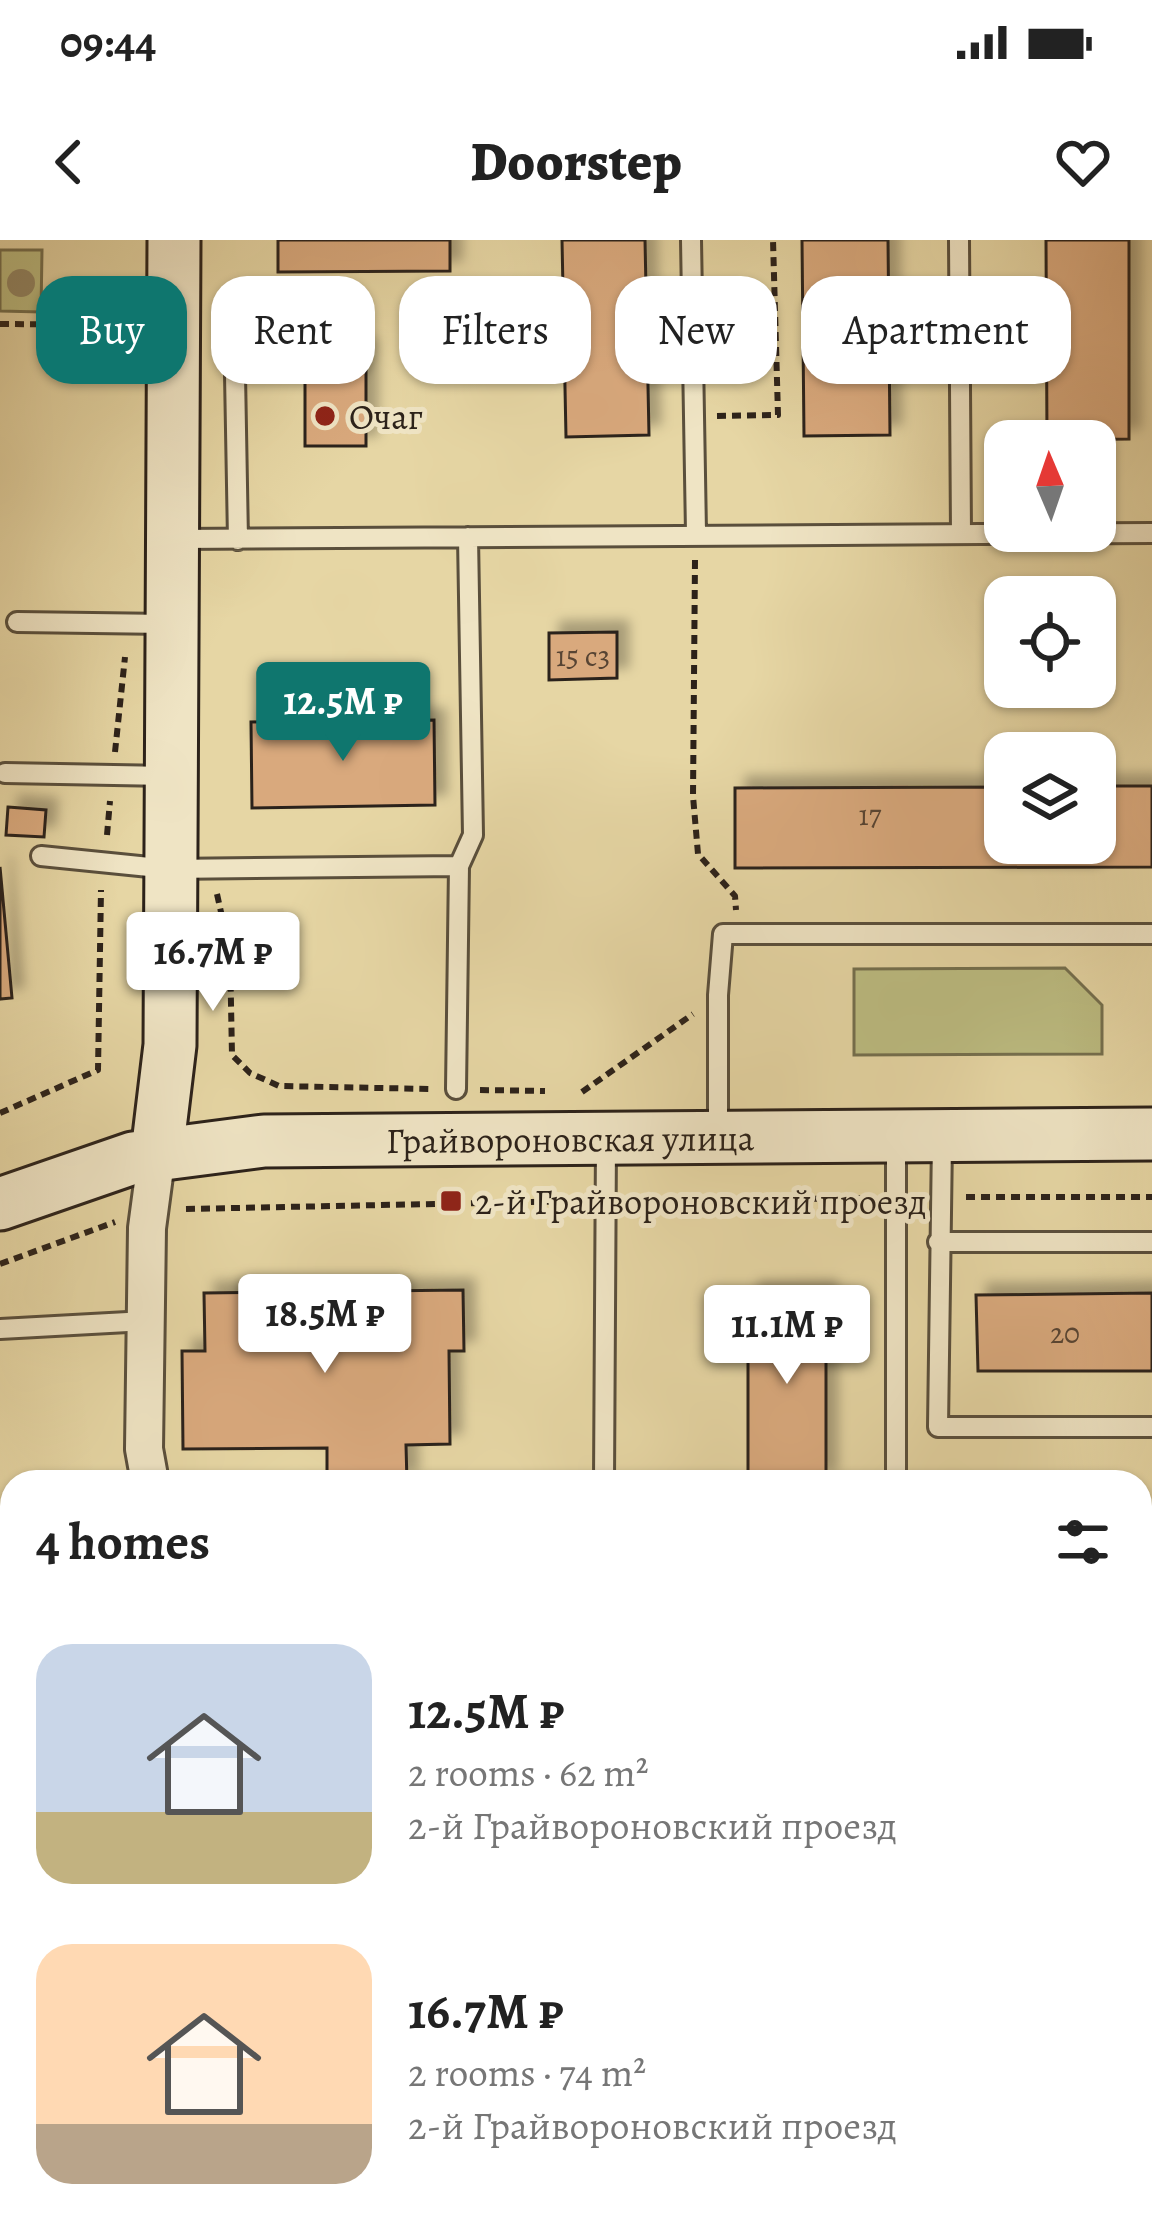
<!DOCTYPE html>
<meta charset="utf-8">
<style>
:root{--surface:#fff;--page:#f6f6f6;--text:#222;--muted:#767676;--accent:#0f766e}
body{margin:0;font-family:Alegreya,serif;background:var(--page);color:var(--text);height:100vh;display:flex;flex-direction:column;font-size:45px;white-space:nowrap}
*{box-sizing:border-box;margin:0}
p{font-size:39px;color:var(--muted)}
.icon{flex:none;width:66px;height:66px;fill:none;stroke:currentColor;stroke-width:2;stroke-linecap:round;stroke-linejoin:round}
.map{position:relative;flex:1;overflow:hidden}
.sheet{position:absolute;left:0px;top:1230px;width:1152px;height:768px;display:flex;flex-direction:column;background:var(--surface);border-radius:36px 36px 0 0;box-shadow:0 3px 9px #0004}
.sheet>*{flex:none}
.guide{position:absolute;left:36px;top:36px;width:1080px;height:108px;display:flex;gap:24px}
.needle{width:78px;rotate:358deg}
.controls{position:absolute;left:984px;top:180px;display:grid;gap:24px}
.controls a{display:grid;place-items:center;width:132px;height:132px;border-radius:24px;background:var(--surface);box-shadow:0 3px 9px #0004;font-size:60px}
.price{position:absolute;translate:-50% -102px;padding:0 27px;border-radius:12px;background:#fff;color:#222;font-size:39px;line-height:78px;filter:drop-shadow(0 3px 6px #0008)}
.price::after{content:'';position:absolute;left:50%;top:72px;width:36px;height:27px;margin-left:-18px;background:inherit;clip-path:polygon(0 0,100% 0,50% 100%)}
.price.active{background:var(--accent);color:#fff}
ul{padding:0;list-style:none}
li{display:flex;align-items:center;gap:36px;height:300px;padding:0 36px}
li span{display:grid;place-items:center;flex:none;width:336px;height:240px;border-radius:36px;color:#555}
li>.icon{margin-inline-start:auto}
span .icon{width:144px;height:144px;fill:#fffc;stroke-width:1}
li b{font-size:51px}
h2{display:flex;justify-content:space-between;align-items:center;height:144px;padding:0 36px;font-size:51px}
.chip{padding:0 42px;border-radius:36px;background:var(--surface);box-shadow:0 3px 9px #0004;font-size:42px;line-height:108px}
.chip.active{background:var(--accent);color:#fff}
.status{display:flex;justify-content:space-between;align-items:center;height:84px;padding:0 60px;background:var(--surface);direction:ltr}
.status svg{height:33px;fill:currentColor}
header{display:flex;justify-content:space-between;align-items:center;height:156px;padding:0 36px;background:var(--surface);font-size:54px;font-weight:800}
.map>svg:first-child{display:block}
.green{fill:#bcbc81;stroke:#746f4e;stroke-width:3}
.building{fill:#d9a97d;stroke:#2c221a;stroke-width:3;filter:url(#shadow)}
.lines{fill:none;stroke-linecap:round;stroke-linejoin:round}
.lane-casing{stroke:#5a4f3c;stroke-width:24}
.street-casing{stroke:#5a4f3c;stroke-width:42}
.secondary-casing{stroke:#2c221a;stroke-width:57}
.path{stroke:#2c221a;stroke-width:6;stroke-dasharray:9 6;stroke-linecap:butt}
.lane{stroke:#efe4c4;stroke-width:18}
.street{stroke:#efe4c4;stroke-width:36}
.secondary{stroke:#efe4c4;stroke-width:51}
.tree{fill:#948866}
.poi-dot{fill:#8f2418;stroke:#efe4c4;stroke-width:4.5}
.labels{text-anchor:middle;stroke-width:10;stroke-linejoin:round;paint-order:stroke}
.number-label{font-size:30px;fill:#574433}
.poi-label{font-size:36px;fill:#2c221a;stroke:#efe4c4;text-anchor:start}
.street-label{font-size:36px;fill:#2c221a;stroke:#efe4c4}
</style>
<div class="status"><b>09:44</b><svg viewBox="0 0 49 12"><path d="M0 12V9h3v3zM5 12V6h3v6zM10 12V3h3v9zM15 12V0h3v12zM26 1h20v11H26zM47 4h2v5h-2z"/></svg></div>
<header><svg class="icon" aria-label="back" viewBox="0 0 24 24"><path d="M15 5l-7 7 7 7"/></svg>Doorstep<svg class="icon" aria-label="heart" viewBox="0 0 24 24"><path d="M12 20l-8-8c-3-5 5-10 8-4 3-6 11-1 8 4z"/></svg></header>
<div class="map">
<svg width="1152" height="1998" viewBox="0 0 1152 1998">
<defs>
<filter id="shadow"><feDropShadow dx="11" dy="-11" stdDeviation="6" flood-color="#0004"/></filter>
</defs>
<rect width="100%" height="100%" fill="#e6d6a4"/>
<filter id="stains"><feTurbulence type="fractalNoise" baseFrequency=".00167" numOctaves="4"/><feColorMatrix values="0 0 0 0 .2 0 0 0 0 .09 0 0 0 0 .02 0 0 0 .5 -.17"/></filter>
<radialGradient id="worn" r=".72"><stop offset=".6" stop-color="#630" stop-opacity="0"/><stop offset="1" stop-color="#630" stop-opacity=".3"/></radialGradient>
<path class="green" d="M0 10H42L41 72 0 71Z
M1065 728 1102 765V814L854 815V729Z
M1140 1948H1152V1998H984V1986H1140Z"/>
<path class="building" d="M278 0H450V31L278 32Z
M562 0H645L649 195 566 197Z
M802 0H888L890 195 804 196Z
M1046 0H1129V199L1047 200Z
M305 110H366V206H305Z
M617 392V438L549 440V393Z
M434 480 435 565 252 568 251 482Z
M1095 546H1152V627L735 628V548L1005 547V603H1095Z
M8 567 46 570 44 597 6 595Z
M0 627 12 758 0 759Z
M463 1050 464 1111H449L450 1204 406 1205 407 1242H327V1208L183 1209 182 1111H205L204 1053Z
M826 1052V1242H748V1053Z
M1152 1053V1131H978L976 1055Z
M12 1376V1536H0V1377Z
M103 1986H169V1998H103Z
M467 1986H546L547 1998H467Z"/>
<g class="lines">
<g class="lane-casing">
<path id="lane" d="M691 0 696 293
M959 0 961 294
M234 79 238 300
M177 299 1152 293
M17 382 168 384
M5 533 168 536
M41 616 169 629 459 626 473 595 468 297
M456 849 459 626
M718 892V755L723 694H1152
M942 901 938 1187H1152
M938 1002H1152
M0 1089 146 1081
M604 1242 606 901
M896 1242V899
M0 1346 12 1345
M0 1731H12
M1140 1906H1152
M42 1986V1998
M415 1986V1998
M597 1986V1998"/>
</g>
<g class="street-casing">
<path id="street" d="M150 1242 144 1209 147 988 157 913"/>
</g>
<g class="secondary-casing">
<g id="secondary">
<path d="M157 913 170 805 174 0"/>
<path id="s1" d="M0 964 133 918 264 901 1152 894"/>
</g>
</g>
<path class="path" d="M0 84 132 85
M717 176 778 175 773 0
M695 320 693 556 698 614 735 656 736 670
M115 512 125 417
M107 595 110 561
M217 654 230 713 232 815 250 833 279 846 431 849
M480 850 545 851
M582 852 693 774
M0 873 98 830 101 650
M966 957H1152
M630 961 869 958
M186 969 581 961
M0 1024 115 982
M233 1986V1998
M719 1998V1986"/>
<use href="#lane" class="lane"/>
<use href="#street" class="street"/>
<use href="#secondary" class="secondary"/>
</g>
<circle class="tree" cx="21" cy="43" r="14"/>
<g class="poi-dot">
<circle cx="325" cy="176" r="12"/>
<rect x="439" y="949" width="24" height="24" rx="6"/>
</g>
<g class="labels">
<g class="number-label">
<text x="583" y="426">15 с3</text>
<text x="870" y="585">17</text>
<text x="1065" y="1103">20</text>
</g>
<g class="poi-label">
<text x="349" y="189">Очаг</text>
<text x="475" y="974">2-й Грайвороновский проезд</text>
</g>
<g class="street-label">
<text dy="13" stroke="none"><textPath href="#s1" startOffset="579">Грайвороновская улица</textPath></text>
</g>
</g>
<rect width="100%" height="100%" filter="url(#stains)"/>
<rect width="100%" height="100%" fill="url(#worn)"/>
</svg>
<div class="controls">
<a><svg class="needle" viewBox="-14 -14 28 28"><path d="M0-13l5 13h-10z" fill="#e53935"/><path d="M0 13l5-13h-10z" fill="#767676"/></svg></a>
<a><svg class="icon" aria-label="locate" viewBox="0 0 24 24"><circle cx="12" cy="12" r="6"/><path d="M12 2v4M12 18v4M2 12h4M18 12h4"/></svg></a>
<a><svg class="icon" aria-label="layers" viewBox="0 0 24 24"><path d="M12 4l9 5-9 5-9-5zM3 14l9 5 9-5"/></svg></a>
</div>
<b class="price active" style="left:343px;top:524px">12.5M ₽</b>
<b class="price" style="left:213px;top:774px">16.7M ₽</b>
<b class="price" style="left:325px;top:1136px">18.5M ₽</b>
<b class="price" style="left:787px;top:1147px">11.1M ₽</b>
<div class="guide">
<a class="chip active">Buy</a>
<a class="chip">Rent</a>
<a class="chip">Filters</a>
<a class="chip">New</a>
<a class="chip">Apartment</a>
</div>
<section class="sheet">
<h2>4 homes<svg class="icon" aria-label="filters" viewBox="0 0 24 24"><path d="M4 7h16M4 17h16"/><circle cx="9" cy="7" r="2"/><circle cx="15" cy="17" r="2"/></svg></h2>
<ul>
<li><span style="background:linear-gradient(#c9d6e8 70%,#c2b280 0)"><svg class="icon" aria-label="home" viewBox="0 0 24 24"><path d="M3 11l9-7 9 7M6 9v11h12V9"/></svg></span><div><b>12.5M ₽</b><p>2 rooms · 62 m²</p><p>2-й Грайвороновский проезд</p></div></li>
<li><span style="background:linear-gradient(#ffd9b3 75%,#b9a48a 0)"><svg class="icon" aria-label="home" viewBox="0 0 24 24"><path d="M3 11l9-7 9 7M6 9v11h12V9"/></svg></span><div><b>16.7M ₽</b><p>2 rooms · 74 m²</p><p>2-й Грайвороновский проезд</p></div></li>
</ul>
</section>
</div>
